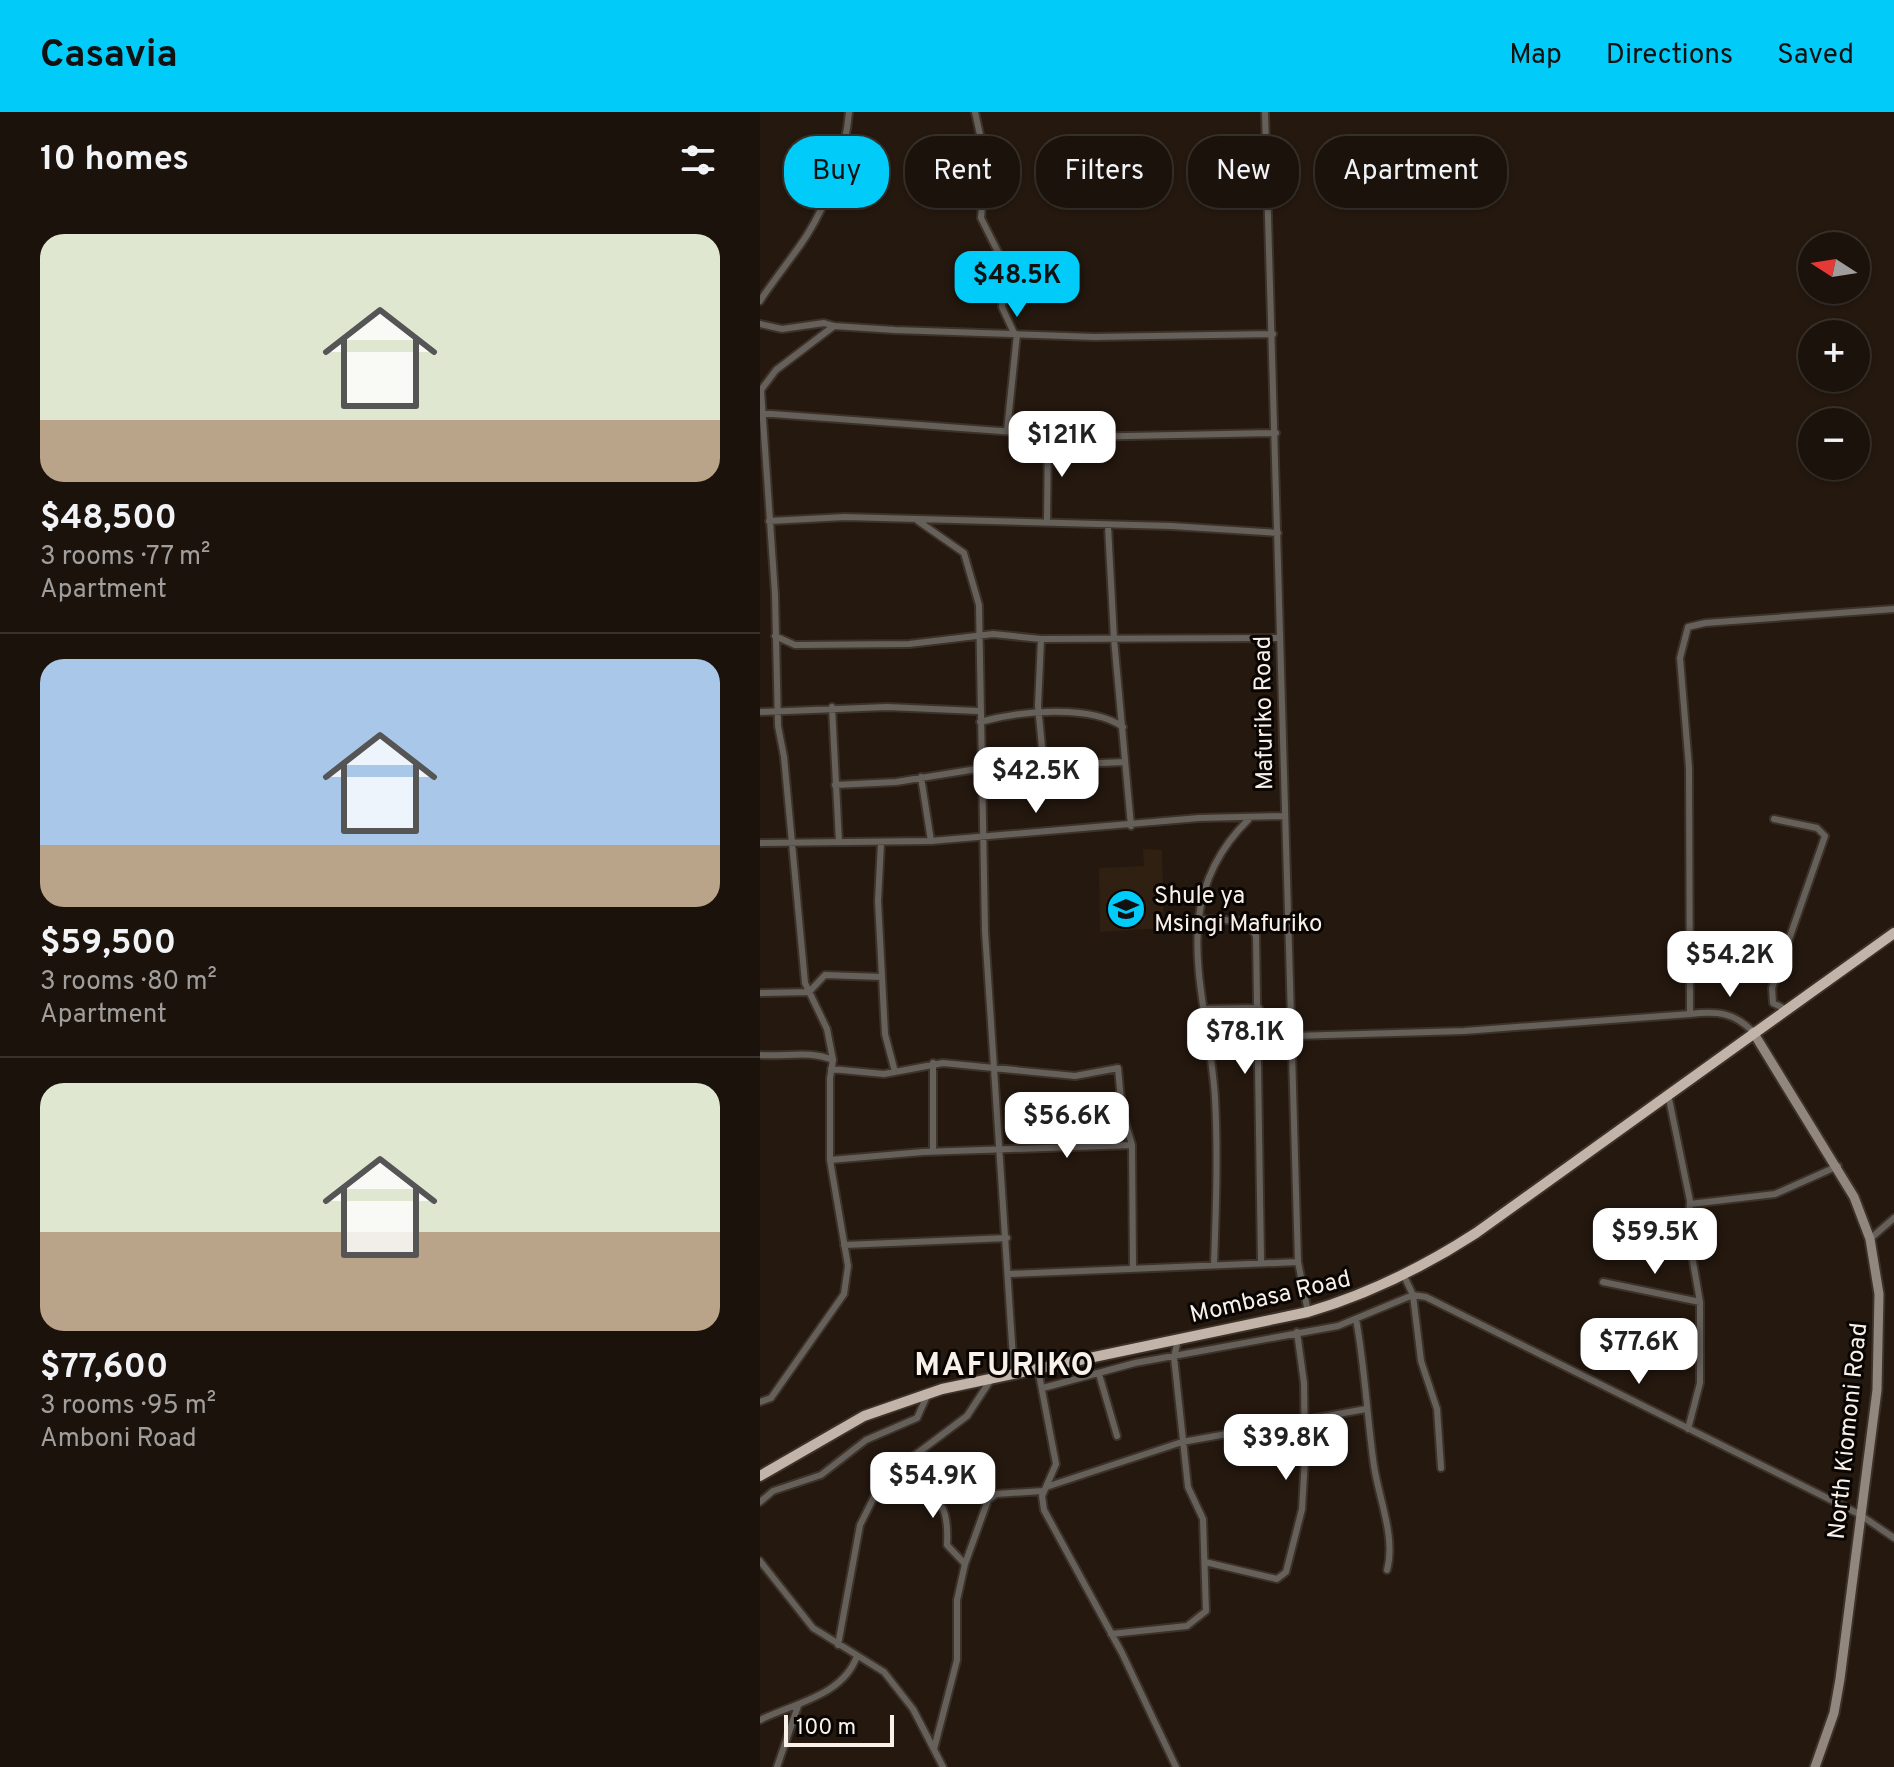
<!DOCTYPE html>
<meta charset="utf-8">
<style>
:root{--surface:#1b120b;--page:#282019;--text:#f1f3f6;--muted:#a09e9d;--line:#39322c;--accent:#00cbf9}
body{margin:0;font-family:Overpass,sans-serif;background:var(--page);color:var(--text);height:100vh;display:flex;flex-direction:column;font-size:30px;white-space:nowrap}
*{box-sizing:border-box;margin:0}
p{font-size:26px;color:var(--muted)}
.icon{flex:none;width:44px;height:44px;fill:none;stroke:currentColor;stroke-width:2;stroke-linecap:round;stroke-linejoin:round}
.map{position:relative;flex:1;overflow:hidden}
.panel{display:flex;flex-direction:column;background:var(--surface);width:760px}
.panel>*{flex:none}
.banner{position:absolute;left:24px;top:24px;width:760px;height:72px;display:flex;gap:16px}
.needle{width:52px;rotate:282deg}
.controls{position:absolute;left:1038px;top:120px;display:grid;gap:16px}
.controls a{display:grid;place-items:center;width:72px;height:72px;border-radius:50%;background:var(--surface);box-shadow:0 2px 6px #0004,0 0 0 2px var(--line);font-size:40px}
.scale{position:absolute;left:24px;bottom:20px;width:110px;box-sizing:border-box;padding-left:8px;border:4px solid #f8f0e9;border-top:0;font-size:22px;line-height:28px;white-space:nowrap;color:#f8f0e9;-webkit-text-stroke:6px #090503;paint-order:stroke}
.price{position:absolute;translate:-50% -68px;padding:0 18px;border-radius:16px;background:#fff;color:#222;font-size:26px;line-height:52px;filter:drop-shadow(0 2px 4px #0008)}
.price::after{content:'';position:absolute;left:50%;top:48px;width:24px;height:18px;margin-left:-12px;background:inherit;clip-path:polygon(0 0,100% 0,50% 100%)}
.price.current{background:var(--accent);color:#111}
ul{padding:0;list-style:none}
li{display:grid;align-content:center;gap:16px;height:424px;padding:0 40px}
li+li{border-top:2px solid var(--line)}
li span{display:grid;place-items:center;height:248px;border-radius:24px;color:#555}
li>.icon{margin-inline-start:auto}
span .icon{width:144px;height:144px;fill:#fffc;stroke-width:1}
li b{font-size:34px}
h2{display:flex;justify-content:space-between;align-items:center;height:96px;padding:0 40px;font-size:34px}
.pill{padding:0 28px;border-radius:32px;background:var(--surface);box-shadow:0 2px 6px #0004,0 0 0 2px var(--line);font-size:28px;line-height:72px}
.pill.current{background:var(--accent);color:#111}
header{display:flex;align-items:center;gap:48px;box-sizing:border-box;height:112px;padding:0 40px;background:var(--accent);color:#111}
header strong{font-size:38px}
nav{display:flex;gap:44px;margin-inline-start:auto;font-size:28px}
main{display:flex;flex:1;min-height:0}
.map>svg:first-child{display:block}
.built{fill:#302012}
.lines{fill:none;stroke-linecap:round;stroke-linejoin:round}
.minor-casing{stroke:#3d3229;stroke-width:10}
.secondary-casing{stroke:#3d3229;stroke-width:13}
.trunk-casing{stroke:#3d3229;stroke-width:14}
.minor{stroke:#66605b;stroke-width:6}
.secondary{stroke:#92877f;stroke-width:9}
.trunk{stroke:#c2b4a8;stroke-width:10}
.labels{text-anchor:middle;stroke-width:6;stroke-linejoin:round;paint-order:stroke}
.street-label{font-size:24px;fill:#f8f0e9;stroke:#090503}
.poi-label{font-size:24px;fill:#f8f0e9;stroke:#090503;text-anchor:start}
.district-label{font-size:32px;font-weight:bold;letter-spacing:2px;fill:#f8f0e9;stroke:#090503}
</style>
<header>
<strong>Casavia</strong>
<nav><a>Map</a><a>Directions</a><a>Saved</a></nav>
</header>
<main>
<section class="panel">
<h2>10 homes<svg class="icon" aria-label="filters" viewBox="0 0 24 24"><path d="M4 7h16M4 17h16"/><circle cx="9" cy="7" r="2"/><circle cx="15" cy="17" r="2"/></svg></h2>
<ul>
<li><span style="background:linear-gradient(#dfe7d0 75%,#b9a48a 0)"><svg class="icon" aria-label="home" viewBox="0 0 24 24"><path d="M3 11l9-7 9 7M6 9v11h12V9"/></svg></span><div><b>$48,500</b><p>3 rooms · 77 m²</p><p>Apartment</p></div></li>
<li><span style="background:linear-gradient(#a9c7e8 75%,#b9a48a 0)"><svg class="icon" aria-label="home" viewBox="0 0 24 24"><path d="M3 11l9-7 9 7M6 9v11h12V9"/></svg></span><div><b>$59,500</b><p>3 rooms · 80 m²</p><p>Apartment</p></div></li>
<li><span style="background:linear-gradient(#dfe7d0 60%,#b9a48a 0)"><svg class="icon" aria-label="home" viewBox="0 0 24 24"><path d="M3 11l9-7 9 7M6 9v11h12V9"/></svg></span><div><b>$77,600</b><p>3 rooms · 95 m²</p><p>Amboni Road</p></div></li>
</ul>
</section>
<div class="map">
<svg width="1134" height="1655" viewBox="0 0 1134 1655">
<rect width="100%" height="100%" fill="#24180f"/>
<path class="built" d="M383 737 402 738 404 816 340 820 339 756 384 754Z"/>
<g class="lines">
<g class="minor-casing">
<path id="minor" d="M215 0 226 50 221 106 238 140 243 173 242 195 254 221
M505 0 538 1150 548 1200
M0 189C15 166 32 146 47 123 68 90 86 39 89 0
M0 212 22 217 64 211 74 214 135 218 334 225 513 222
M0 301 320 325 516 321
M247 319 257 222
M9 409 85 405 411 414 518 421
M158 409 204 441 219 493 225 819 254 1262
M287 409 288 324
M348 414 354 527 371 714
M15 524 35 533 149 532 233 522 281 527 520 526
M281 527 278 594 284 656
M72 595 79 730
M0 600 127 595 218 599
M220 610C259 599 330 592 363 615
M161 665 171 729
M75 673 136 670 223 656 365 650
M1014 707 1057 716 1065 724 1012 876 1013 891 1025 897
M0 731 171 729 439 706 523 704
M121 731 118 789 125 922 135 960
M437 807 487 809 496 824 501 1149
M0 881 49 880 65 863 122 865
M444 897 499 896
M930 902C957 899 974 900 993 920
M533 924 704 919 930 902 929 656 920 546 928 515 945 511 1134 497
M0 943C26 945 49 938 73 948
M71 957 124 962 183 951 315 964 358 956 362 999 372 1033 373 1157
M908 982 930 1089 928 1121 940 1190V1271L928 1317
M173 1039V951
M70 1048 163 1040 372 1033
M930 1092 1015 1082 1078 1054
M1110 1127 1134 1106
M84 1133 247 1126
M454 1152C456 1097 458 1041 455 986 449 884 403 791 489 707
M249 1162 538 1150
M644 1164 653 1183 666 1185 1099 1402 1134 1426
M843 1170 940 1190
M596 1207C605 1256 607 1305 614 1354 619 1387 636 1426 627 1458
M278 1257 296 1352 282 1384 284 1398 362 1541 416 1655
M339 1262 357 1324
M283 1276 375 1251 578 1214 653 1183 661 1249 677 1297 681 1356
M0 1290 11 1286 84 1182 88 1154 70 1048V966L73 948 67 917 45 871 24 645 18 614 15 482 1 278 16 258 74 214
M127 1364C168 1390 190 1375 187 1433L205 1452
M286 1375 422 1330 606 1297
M0 1390 13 1379 61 1363 106 1328 157 1306 167 1284
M0 1449 53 1516 124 1560 153 1597 183 1655
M445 1450 517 1467 526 1460 542 1397 545 1346 544 1271 537 1220
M351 1522 427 1514 446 1499 443 1407 428 1375 414 1245 418 1228
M78 1533 100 1413 115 1383 127 1364 207 1304 230 1269
M0 1608C34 1591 83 1584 97 1544
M174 1637 197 1548V1488L205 1452 228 1388 236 1382 283 1379
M17 1655 38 1594"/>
</g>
<g class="secondary-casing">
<path id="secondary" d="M993 920 1094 1085 1110 1127 1119 1182 1117 1278 1080 1567 1074 1601 1055 1655"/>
</g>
<g class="trunk-casing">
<path id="trunk" d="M0 1364 104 1304 182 1277 548 1200C609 1182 662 1156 716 1121L1134 821"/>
</g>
<use href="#minor" class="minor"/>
<use href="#secondary" class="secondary"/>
<use href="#trunk" class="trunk"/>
</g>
<defs>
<g id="school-disc" transform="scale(2)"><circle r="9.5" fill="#00cbf9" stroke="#090503"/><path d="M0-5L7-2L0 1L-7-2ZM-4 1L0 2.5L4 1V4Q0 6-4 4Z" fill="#111"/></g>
</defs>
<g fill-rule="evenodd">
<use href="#school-disc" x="366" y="797"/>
</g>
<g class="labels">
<g class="street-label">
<text transform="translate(503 601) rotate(-91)" y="8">Mafuriko Road</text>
<text transform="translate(510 1184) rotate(-13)" y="8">Mombasa Road</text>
<text transform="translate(1087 1319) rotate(-84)" y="8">North Kiomoni Road</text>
</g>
<g class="poi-label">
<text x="394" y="791">Shule ya<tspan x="394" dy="28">Msingi Mafuriko</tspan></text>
</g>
<g class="district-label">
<text x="245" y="1263">MAFURIKO</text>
</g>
</g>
</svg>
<div class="controls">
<a><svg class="needle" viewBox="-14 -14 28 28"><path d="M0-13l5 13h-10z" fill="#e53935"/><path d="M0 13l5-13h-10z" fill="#a09e9d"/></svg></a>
<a>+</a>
<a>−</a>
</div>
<div class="scale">100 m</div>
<b class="price current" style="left:257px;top:207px">$48.5K</b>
<b class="price" style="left:302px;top:367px">$121K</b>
<b class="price" style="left:276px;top:703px">$42.5K</b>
<b class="price" style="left:970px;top:887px">$54.2K</b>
<b class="price" style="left:485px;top:964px">$78.1K</b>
<b class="price" style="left:307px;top:1048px">$56.6K</b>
<b class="price" style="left:895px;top:1164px">$59.5K</b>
<b class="price" style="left:879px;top:1274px">$77.6K</b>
<b class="price" style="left:526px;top:1370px">$39.8K</b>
<b class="price" style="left:173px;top:1408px">$54.9K</b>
<div class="banner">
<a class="pill current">Buy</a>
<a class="pill">Rent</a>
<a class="pill">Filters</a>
<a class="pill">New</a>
<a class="pill">Apartment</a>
</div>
</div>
</main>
